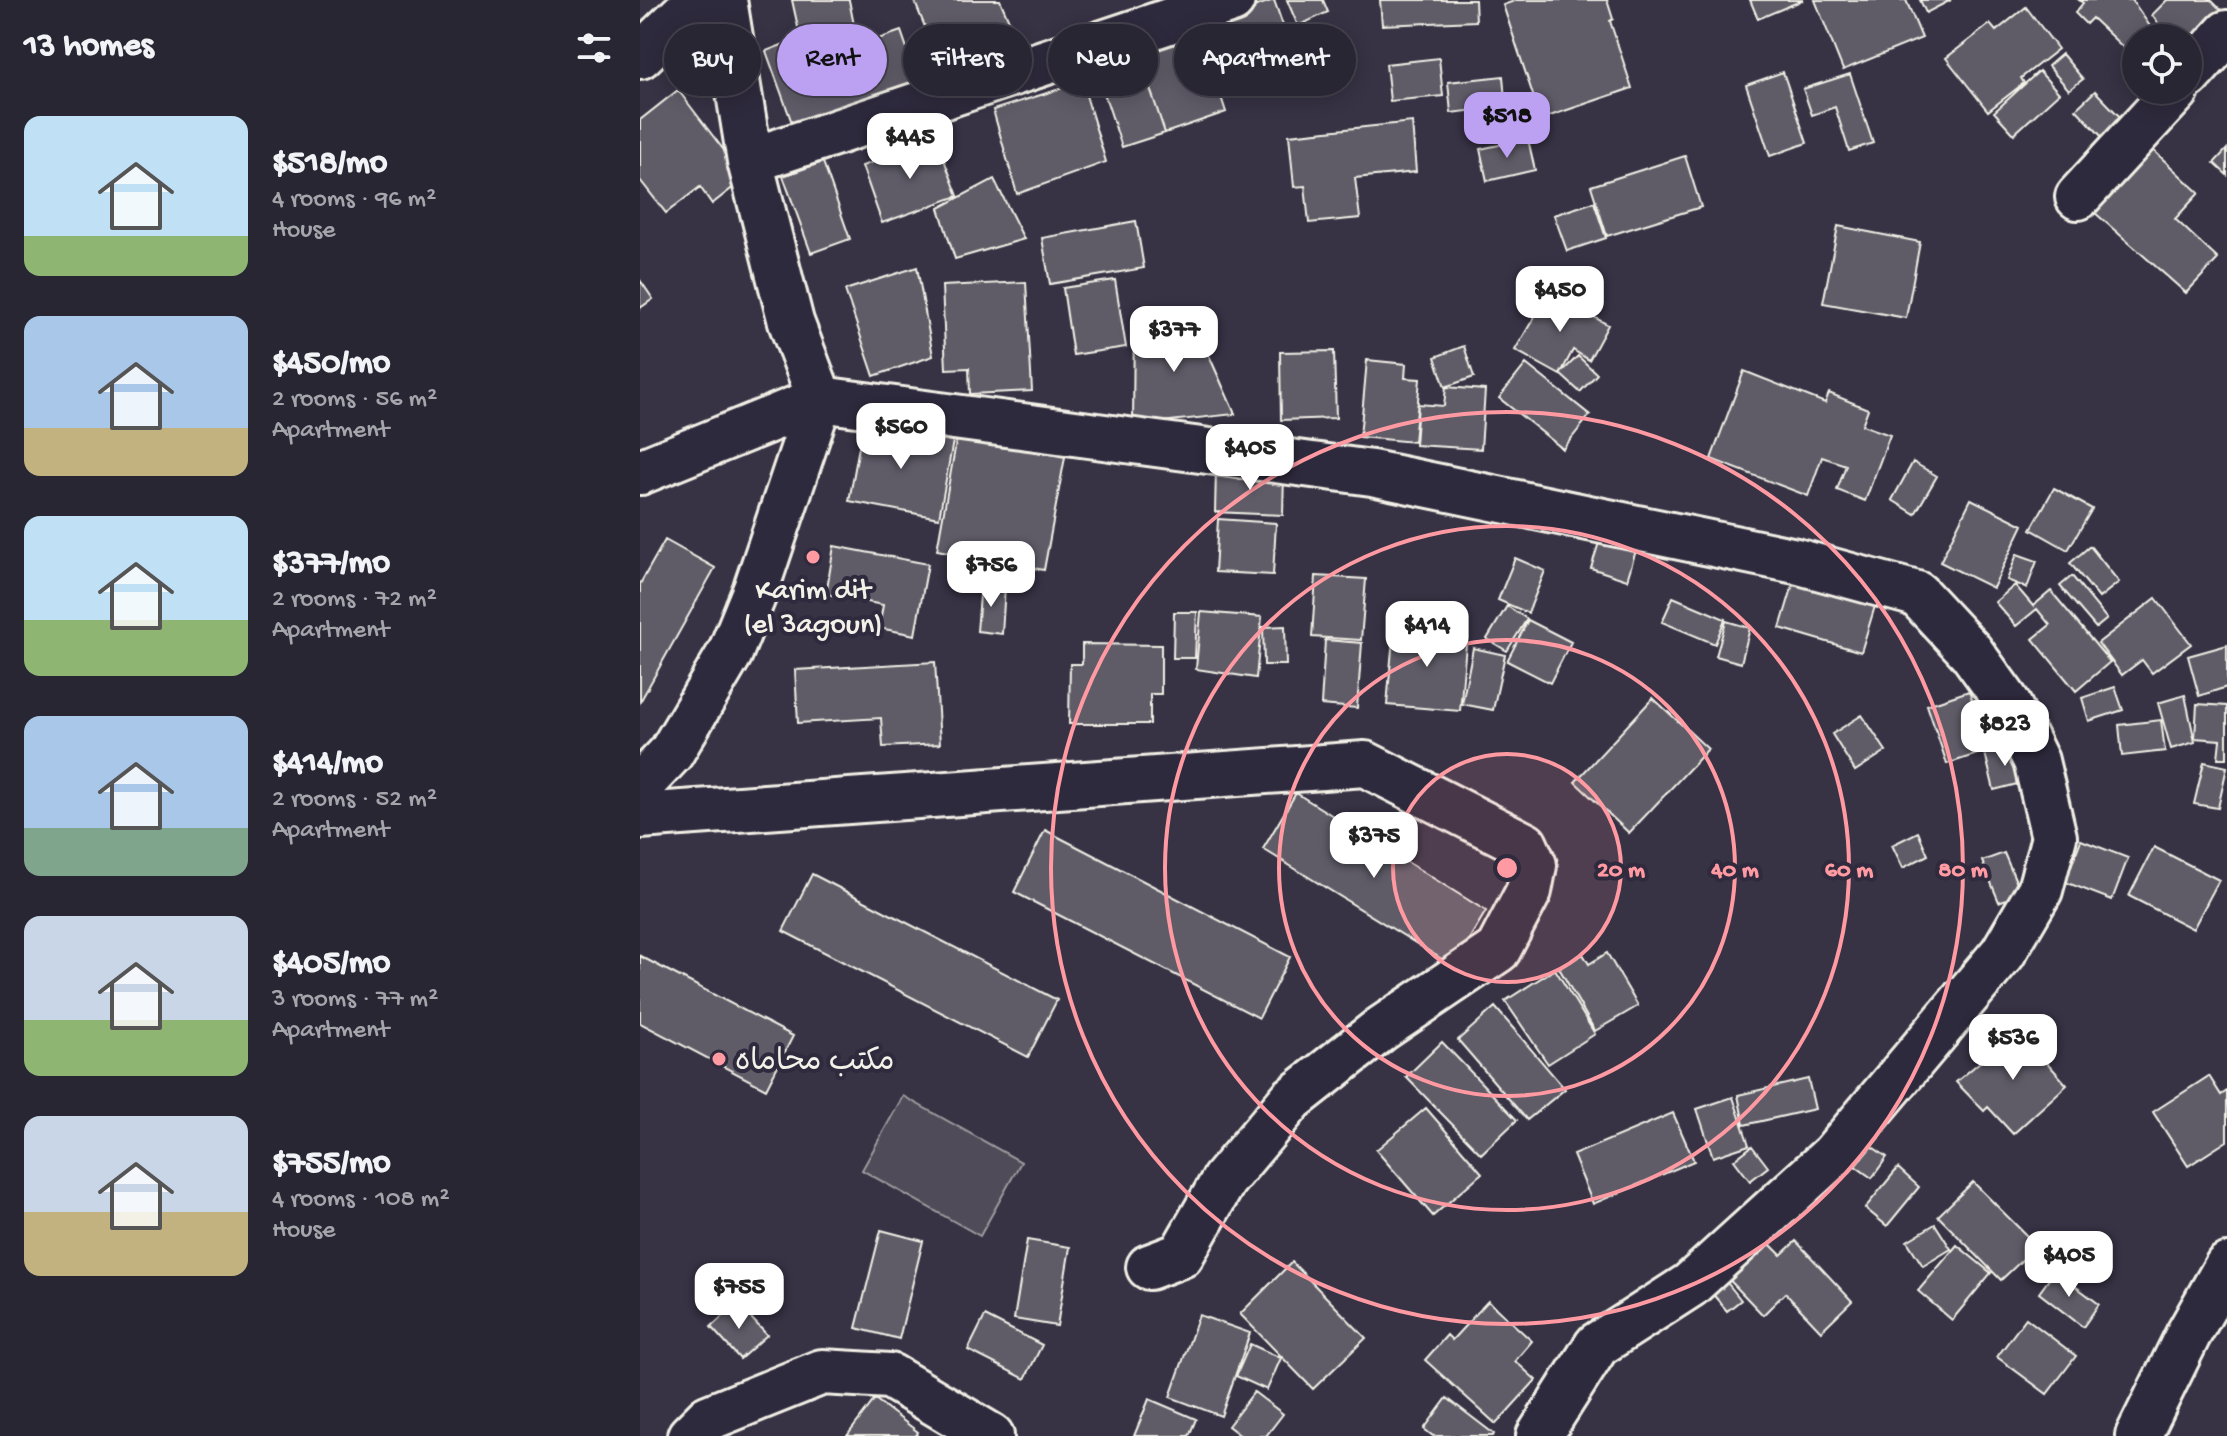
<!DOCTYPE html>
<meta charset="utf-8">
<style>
:root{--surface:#292633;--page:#35323f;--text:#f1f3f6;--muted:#a5a5ac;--line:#45434e;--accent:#bca0f2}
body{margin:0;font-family:"Gochi Hand","Playpen Sans Arabic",sans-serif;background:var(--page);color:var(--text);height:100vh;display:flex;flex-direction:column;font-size:30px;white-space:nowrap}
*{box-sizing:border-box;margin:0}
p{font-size:26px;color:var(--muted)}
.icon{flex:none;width:44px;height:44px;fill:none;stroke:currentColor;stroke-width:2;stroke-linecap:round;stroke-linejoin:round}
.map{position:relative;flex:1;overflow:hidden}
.side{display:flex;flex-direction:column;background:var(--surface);width:640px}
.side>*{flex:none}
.banner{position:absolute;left:24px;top:24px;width:760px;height:72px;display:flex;gap:16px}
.controls{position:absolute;left:1482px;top:24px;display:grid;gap:16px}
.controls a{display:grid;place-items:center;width:80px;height:80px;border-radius:50%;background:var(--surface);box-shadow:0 4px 20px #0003,0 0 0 2px var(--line);font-size:40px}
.price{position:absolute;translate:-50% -68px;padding:0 18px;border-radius:16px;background:#fff;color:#222;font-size:26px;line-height:52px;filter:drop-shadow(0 2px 4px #0008)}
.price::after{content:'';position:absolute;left:50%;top:48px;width:24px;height:18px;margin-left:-12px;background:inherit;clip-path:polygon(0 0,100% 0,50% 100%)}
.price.on{background:var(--accent);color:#111}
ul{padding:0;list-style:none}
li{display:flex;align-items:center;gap:24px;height:200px;padding:0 24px}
li span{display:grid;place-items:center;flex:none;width:224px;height:160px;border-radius:16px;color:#555}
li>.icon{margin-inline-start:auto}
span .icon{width:96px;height:96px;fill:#fffc;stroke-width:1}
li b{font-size:34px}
h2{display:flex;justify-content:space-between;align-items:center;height:96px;padding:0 24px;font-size:34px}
.pill{padding:0 28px;border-radius:36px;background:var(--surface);box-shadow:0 4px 20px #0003,0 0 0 2px var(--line);font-size:28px;line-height:72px}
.pill.on{background:var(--accent);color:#111}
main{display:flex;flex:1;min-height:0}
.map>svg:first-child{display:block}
.park{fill:#504b59;stroke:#a29ea0;stroke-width:2}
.building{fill:#5f5c67;stroke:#f4f1e8;stroke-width:2}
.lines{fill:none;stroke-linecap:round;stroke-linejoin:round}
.minor-casing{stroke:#f4f1e8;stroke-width:50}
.minor{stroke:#2f2a3d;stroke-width:44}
.ring{fill:none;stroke:#ff9aa2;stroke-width:4}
.poi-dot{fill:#ff9aa2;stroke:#2f2a3d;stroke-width:3}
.labels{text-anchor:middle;stroke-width:8;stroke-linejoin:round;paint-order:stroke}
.poi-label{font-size:30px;fill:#f4f1e8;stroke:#2f2a3d}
.centre{fill:#ff9aa2;stroke:#2f2a3d;stroke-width:4}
.ring-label{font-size:24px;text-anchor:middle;font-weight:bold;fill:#ff9aa2;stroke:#2f2a3d;stroke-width:8;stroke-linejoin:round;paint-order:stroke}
</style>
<main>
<section class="side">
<h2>13 homes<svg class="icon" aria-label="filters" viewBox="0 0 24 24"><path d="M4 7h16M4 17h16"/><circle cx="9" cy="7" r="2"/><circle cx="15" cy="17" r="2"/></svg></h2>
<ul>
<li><span style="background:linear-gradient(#bfe0f5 75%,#8fb573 0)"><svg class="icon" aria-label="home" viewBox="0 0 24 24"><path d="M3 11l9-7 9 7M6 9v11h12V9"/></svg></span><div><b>$518/mo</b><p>4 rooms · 96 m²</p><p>House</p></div></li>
<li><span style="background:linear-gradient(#a9c7e8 70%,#c2b280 0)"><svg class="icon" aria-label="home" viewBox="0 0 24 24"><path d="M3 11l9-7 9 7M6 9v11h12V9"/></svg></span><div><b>$450/mo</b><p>2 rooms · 56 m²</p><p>Apartment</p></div></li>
<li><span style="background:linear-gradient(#bfe0f5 65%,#8fb573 0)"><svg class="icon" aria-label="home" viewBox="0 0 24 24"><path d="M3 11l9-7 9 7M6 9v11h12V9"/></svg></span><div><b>$377/mo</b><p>2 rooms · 72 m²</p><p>Apartment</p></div></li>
<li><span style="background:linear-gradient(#a9c7e8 70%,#7fa58c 0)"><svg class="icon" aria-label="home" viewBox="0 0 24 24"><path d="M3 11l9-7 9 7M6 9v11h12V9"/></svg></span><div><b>$414/mo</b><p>2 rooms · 52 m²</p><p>Apartment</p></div></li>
<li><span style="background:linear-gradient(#c9d6e8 65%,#8fb573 0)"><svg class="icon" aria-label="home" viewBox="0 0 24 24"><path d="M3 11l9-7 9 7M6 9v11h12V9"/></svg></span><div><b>$405/mo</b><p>3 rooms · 77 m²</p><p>Apartment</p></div></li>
<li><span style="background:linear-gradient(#c9d6e8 60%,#c2b280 0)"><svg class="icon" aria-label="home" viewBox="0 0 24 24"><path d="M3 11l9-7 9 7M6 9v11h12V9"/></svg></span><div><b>$755/mo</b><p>4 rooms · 108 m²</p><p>House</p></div></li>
</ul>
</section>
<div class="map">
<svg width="1587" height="1436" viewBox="0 0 1587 1436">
<rect width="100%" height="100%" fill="#373244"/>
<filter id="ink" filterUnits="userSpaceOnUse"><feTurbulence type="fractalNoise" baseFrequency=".0125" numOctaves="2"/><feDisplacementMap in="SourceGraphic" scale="16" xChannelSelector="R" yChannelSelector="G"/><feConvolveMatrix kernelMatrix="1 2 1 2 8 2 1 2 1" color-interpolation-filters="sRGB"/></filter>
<g filter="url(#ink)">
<path class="park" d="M263 1096 381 1162 340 1236 222 1170Z"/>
<path class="building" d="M152 0H209L214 25 160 36Z
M274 0H360L370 23 296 54Z
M634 0 655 60 582 86 560 25Z
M647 0H683L688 12 658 26Z
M740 0H835L836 21 742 25Z
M877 0H967L973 19 970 21 992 88 901 119 863 5Z
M1110 0H1163L1118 19Z
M1175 0H1266L1282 38 1203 70Z
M1280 0H1311L1286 13Z
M1439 0H1492L1518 38H1496V52L1490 47 1487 51 1452 18 1446 24 1435 13 1443 3Z
M1527 0H1571L1587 16 1548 58V38H1529L1512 15Z
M1386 7 1418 49 1381 78 1384 83 1348 111 1306 58 1350 24 1356 31Z
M557 23 586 112 525 133 503 67 487 73 478 50Z
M261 31 280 86 155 131 126 51 168 35 187 89 205 83 195 54Z
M192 53 202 81 189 86 179 58Z
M1422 54 1443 79 1429 90 1408 66Z
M799 58 803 96 750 101 746 64Z
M503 67 525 133 482 147 460 81Z
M1399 71 1419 93 1374 134 1354 112Z
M1143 72 1167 143 1130 156 1106 85Z
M1210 74 1233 143 1209 151 1195 107 1172 115 1163 89Z
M863 76 865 100 885 98 889 136 839 141 836 110 811 113 808 82Z
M442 82 466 162 377 194 353 110Z
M38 90 105 178 72 204 60 187 26 213 0 180V120Z
M1455 91 1483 120 1463 138 1436 109Z
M772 122 776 172 715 178 720 218 669 223 665 186 654 187 649 135Z
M296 139 318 196 242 223 222 166Z
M888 139 895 170 847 181 840 149Z
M1512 149 1559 193 1535 219 1578 259 1546 293 1454 212Z
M1587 149V175L1574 163Z
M1045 156 1061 207 967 236 951 186Z
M183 162 210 239 171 253 143 176Z
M354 179 384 239 315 259 299 208Z
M954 202 966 238 927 251 914 215Z
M496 221 504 268 410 284 402 238Z
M1198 226 1280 242 1266 318 1183 303Z
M277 267 293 356 234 376 205 290Z
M0 280 13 299 0 308Z
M475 280 486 347 433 355 423 288Z
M386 282 392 391 330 394 329 368 306 369 302 286Z
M909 292 968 325 949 360 933 350 920 375 875 350Z
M552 317 595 414 493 425 494 319Z
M824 346 834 377 805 387 795 357Z
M694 351 696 418 641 420 640 352Z
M938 356 957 374 940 392 920 374Z
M727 360 766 364 765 378 780 379 774 442 720 437Z
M886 364 950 415 923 449 859 398Z
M1104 371 1185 403 1189 393 1228 409 1222 425 1250 435 1225 501 1197 490 1206 465 1182 457 1168 496 1071 459Z
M806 387 845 390 841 449 775 445 778 404 804 406Z
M223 425 313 441 299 518 209 501Z
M317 437 425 457 404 570 297 550Z
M1273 462 1297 476 1275 514 1252 500Z
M576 469 644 472 643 515 575 512Z
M1414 488 1452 509 1428 550 1391 529Z
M1331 499 1383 525 1353 588 1300 562Z
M578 519 636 523 633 575 575 572Z
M965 523 1001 534 987 580 951 568Z
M25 540 75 568 0 702V584Z
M194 546 288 564 275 635 239 628 243 605 186 594Z
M1450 546 1479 582 1459 598 1430 563Z
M1377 554 1397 561 1387 588 1367 580Z
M875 558 905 571 888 613 858 600Z
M1158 568 1239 593 1221 652 1140 628Z
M676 576 726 579 721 640 672 637Z
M1432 576 1467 619 1456 628 1420 586Z
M341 584 365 586 362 634 337 631Z
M1375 585 1393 606 1411 591 1470 662 1436 691 1393 639 1410 625 1397 609 1376 626 1355 602Z
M1033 597 1085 619 1075 644 1022 622Z
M1516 598 1551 644 1512 673 1502 660 1482 675 1458 643Z
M867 606 887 619 867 651 847 639Z
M534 612H557L555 658H533Z
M561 612 622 617 616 678 556 669Z
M888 620 931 642 910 683 867 661Z
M1086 621 1110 628 1101 663 1076 656Z
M645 626 646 665H624L623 627Z
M754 626 827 633 820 711 747 705Z
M685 640 722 643 717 708 681 705Z
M442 644 521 645V694H510V724H429L430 664H442Z
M1587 645V687L1559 696 1548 656Z
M833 648 865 655 853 710 822 704Z
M295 662 300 744 243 747 241 718 158 723 155 670Z
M1475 687 1483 710 1449 721 1442 698Z
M1329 691 1349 750 1307 764 1287 705Z
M1545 695 1555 742 1531 749 1518 703Z
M1013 698 1068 749 989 833 935 782Z
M1557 704 1587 706V758H1578L1580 740 1555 738Z
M1222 715 1246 751 1215 771 1192 734Z
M1521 720 1525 751 1482 756 1479 725Z
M1376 745 1385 782 1354 790 1345 753Z
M1564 762 1587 767 1578 808 1554 804Z
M656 793 846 911 813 966 623 849Z
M405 830 650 957 619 1018 374 892Z
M1278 832 1288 855 1263 868 1252 845Z
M1441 840 1488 858 1472 900 1425 882Z
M1514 847 1579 880 1553 929 1489 896Z
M1364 853 1381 893 1359 902 1342 861Z
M172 874 417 1000 388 1057 143 931Z
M967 953 998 1006 955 1031 919 968 943 954 949 964Z
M0 956 153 1036 126 1089 0 1023Z
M915 969 955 1034 908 1064 865 1001Z
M855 1007 925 1089 887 1120 818 1040Z
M1378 1030 1427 1085 1373 1134 1348 1107 1344 1111 1316 1082Z
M802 1042 877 1120 841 1154 766 1077Z
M1569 1076 1581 1095 1587 1091V1141L1548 1166 1513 1112Z
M1168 1079 1175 1109 1104 1125 1098 1095Z
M1093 1097 1109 1145 1073 1157 1057 1109Z
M786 1108 842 1173 793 1216 736 1150Z
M1033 1113 1054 1161 953 1204 933 1155Z
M1215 1135 1247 1157 1232 1178 1201 1156Z
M1112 1146 1128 1167 1110 1181 1094 1160Z
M1258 1168 1279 1187 1247 1226 1225 1208Z
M1333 1182 1397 1246 1361 1280 1298 1216Z
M1295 1224 1311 1249 1283 1266 1267 1241Z
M241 1230 283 1241 259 1339 216 1328Z
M1117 1231 1141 1255 1156 1241 1212 1301 1181 1331 1145 1293 1123 1315 1078 1268Z
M387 1240 430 1247 417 1326 374 1319Z
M1317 1245 1351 1273 1312 1320 1278 1291Z
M652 1262 726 1338 673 1389 600 1314Z
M1415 1271 1459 1304 1443 1327 1399 1293Z
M1085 1280 1101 1300 1087 1311 1071 1292Z
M848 1301 892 1341 875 1361 896 1380 856 1424 785 1360 807 1335 812 1340Z
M97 1303 127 1335 100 1359 71 1327Z
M559 1315 610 1333 581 1416 530 1397Z
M345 1316 402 1345 385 1379 328 1350Z
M1386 1318 1436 1356 1407 1394 1357 1357Z
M610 1344 641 1358 627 1390 596 1376Z
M614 1392 643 1414 626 1436H601L588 1426Z
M807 1398 854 1434 853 1436H793L784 1429Z
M235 1399 278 1432 276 1436H207Z
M509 1399 556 1419 549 1436H494Z"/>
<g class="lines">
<g class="minor-casing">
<path id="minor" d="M0 56 58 0
M1548 76 1587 33
M110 161 592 0
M1438 197 1537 90
M0 472 180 399 732 473 1156 561 1277 594 1331 652 1367 702 1396 761 1414 837 1400 890 1363 953 1193 1155 1050 1285 957 1345 899 1436
M0 786 31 753 90 653 116 589 180 399 151 322 110 161 84 0
M0 816 725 764 885 845 894 865 889 891 858 950 741 1029 652 1099 584 1180 541 1255 509 1267
M50 1436 68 1418 182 1372 250 1376 351 1436
M1498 1436 1548 1335 1587 1266"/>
</g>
<use href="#minor" class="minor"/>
</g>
</g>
<circle cx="867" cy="868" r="114" fill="#ff9aa2" fill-opacity=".12"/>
<g class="ring">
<circle cx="867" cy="868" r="114"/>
<circle cx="867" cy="868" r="228"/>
<circle cx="867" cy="868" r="342"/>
<circle cx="867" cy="868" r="456"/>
</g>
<g class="poi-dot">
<circle cx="173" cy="557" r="8"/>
<circle cx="79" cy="1059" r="8"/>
</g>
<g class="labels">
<g class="poi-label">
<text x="173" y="598">Karim dit<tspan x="173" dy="34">(el 3agoun)</tspan></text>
<text x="95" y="1069" text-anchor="start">مكتب محاماه</text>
</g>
</g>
<circle cx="867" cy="868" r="12" class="centre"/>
<g class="ring-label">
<text x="981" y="876">20 m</text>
<text x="1095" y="876">40 m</text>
<text x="1209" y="876">60 m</text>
<text x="1323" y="876">80 m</text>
</g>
</svg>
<div class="controls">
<a><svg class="icon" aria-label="locate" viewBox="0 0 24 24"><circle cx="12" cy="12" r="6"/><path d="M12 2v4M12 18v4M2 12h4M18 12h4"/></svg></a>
</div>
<b class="price on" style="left:867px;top:160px">$518</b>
<b class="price" style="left:270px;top:181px">$445</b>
<b class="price" style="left:920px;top:334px">$450</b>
<b class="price" style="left:534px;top:374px">$377</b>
<b class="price" style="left:261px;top:471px">$560</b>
<b class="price" style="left:610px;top:492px">$405</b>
<b class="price" style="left:351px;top:609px">$756</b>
<b class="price" style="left:787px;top:669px">$414</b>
<b class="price" style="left:1365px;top:768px">$823</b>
<b class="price" style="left:734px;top:880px">$375</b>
<b class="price" style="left:1373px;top:1082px">$536</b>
<b class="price" style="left:1429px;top:1299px">$405</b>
<b class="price" style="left:99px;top:1331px">$755</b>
<div class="banner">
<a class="pill">Buy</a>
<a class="pill on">Rent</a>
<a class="pill">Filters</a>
<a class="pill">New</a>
<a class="pill">Apartment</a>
</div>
</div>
</main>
